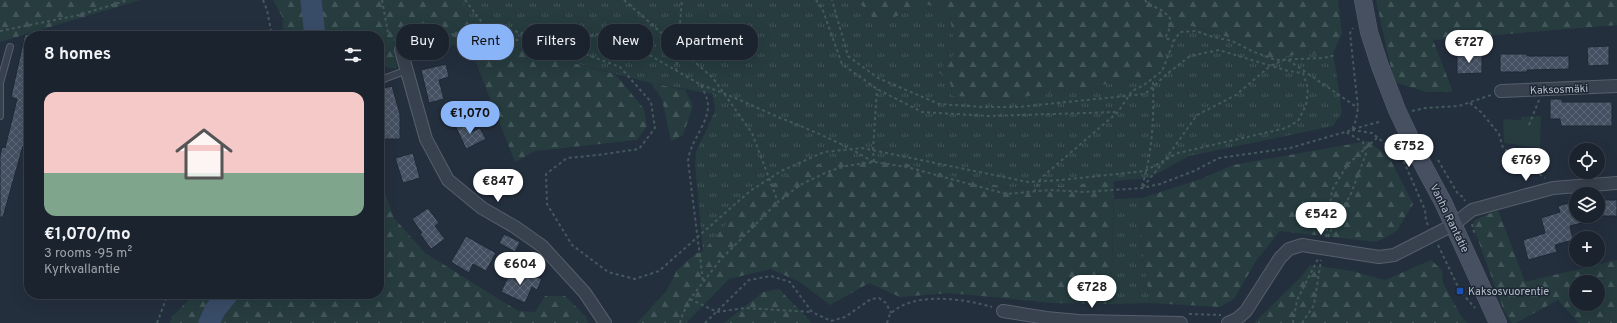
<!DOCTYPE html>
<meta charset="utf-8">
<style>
:root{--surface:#1b232e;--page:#282f3a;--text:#f1f3f6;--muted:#a0a4aa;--line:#39404a;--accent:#8ab4f8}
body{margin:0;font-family:Overpass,sans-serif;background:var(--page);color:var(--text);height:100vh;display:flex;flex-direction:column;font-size:15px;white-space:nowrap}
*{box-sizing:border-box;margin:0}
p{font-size:13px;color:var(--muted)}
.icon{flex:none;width:22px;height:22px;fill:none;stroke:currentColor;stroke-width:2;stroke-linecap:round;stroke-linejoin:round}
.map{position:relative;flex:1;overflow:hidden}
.panel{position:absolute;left:24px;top:31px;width:360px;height:268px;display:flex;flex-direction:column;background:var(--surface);border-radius:16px;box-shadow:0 4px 16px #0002,0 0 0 1px var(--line)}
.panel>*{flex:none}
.hud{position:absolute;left:396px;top:24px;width:380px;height:36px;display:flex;gap:8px}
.tools{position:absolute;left:1569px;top:143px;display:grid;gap:8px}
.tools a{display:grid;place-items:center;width:36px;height:36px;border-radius:50%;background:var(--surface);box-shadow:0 4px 16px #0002,0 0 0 1px var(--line);font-size:20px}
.price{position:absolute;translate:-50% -34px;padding:0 9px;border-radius:14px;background:#fff;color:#222;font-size:13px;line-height:26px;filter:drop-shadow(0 1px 2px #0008)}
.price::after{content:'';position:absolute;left:50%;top:24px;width:12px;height:9px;margin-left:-6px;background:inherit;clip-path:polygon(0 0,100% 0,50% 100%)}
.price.current{background:var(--accent);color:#111}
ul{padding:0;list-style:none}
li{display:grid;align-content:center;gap:8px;height:212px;padding:0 20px}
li+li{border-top:1px solid var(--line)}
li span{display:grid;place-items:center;height:124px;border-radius:12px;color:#555}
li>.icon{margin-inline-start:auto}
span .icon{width:72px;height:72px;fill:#fffc;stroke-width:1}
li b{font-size:17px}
h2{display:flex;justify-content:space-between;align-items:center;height:48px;padding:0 20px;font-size:17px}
.tag{padding:0 14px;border-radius:16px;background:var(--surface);box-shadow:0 4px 16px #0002,0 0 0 1px var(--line);font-size:14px;line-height:36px}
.tag.current{background:var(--accent);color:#111}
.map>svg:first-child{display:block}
.grass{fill:url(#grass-tufts)}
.forest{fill:url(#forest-firs);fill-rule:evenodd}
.park{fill:#263c3f}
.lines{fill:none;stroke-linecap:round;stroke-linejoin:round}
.river{stroke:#394c67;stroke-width:21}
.building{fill:url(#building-cross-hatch);stroke:#1f2835}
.service-casing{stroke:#565f6c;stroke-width:8}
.minor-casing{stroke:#565f6c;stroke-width:14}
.secondary-casing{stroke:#565f6c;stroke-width:18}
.path{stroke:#44595c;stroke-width:2;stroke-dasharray:3 3;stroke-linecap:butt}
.service{stroke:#38414e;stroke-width:6}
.minor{stroke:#38414e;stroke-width:12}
.secondary{stroke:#465061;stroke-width:17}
.transit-dot{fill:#1a4fb4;stroke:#1d2633;stroke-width:1.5}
.labels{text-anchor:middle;stroke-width:3;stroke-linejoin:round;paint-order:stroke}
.street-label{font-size:11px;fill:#b4bcc9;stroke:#1d2633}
.poi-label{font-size:11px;fill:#b4bcc9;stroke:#1d2633;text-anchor:start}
</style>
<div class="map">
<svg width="1617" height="323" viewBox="0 0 1617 323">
<defs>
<pattern id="grass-tufts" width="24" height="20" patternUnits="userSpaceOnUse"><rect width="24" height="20" fill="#263c3f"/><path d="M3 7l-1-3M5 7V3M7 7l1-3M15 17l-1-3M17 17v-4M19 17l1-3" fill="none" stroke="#435659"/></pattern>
<pattern id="forest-firs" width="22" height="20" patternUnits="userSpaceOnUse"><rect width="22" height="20" fill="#263c3f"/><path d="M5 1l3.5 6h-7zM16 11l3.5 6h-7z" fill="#435659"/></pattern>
<pattern id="building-cross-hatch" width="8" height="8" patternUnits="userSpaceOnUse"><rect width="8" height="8" fill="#455162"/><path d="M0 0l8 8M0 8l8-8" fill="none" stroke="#5d6877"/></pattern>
</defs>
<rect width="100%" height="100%" fill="#242f3e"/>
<path class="grass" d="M459 0H857L874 19 892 18 926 4 949 12 956 52 938 71 951 85 952 96 1008 99 1147 78 1158 70 1176 27 1192 26 1234 39 1270 57 1308 53 1332 55 1335 64 1342 112 1333 126 1189 156 1149 178 1036 188 1007 187 967 180 767 187 733 216 703 251 695 164 696 152 715 111 713 94 651 83 480 38 464 6Z
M1142 198 1140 235 1150 303 1111 304 1114 199Z"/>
<path class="forest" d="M0 0H140L0 42Z
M273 0H459L464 6 480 38 615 74 644 109 647 126 637 140 535 151 515 162 468 42 408 57 395 69 379 65V36H282L283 18Z
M857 0H1338L1342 34 1332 55 1308 53 1270 58 1234 39 1192 26 1176 27 1158 71 1147 78 1008 99 952 96 951 85 938 71 956 52 949 12 926 4 892 18 874 19Z
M1376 0H1617V25L1433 40 1453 92H1427L1394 82Z
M651 83 685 90 693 106 683 135 671 141 662 99Z
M1368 141 1389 157 1413 204 1397 231 1376 242 1280 231 1256 261 1234 299 1220 307 1150 303 1140 235 1142 198 1201 179 1233 165Z
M875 157 905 163 967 180 1007 187 1036 188 1114 181 1111 304 1054 303 949 293 900 297 869 283 830 305 800 282 770 269 729 279 686 323H637L667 290 677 270 695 254 703 251 733 216 767 187 811 165Z
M379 177 394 218 425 253 518 311 535 312 545 296H565L585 316 588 323H170L172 317 194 294H379Z
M1498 210 1525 282 1617 260V323H1579L1558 300 1516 323H1512L1504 311 1473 226 1475 220ZM1576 282H1598V304H1576Z
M1431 260 1442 270 1443 283 1461 316 1468 323H1254L1300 278 1310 265 1352 271 1385 280Z
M779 289 812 323H724L763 292Z"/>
<path class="park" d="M1541 116 1540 148 1504 143 1503 119 1521 120V117Z"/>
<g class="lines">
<path class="river" d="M311 0 315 36
M209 323 215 310 228 294"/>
</g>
<path class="building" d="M25 34 29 35V139L27 147 23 146 3 217H0V156L2 147 5 148 17 99 11 97Z
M1609 46V65L1588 66 1587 47Z
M1457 54H1482V73L1457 74Z
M1500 54H1527V56H1569V69L1527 70V72H1500Z
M446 64 449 77 439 80 444 99 429 103 421 70Z
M392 86 400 114V139H381L379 106 384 105 380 89Z
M1550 99H1562V102H1612V126H1561L1560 119H1550Z
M465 120 471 132 480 128 486 139 466 149 455 125Z
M413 153 420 178 403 183 395 158Z
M1598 200H1617V216H1598Z
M1576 201V216H1596L1597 219 1570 226 1573 240 1555 245 1557 252 1528 260 1523 240 1545 233 1541 218 1560 212 1558 206Z
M428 208 439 223 435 226 445 239 431 249 420 234 422 233 412 219Z
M504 234 520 242 515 252 499 243Z
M466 236 496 253 486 271 473 264 469 273 451 262Z
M511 270 526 277 528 273 542 279 537 290 532 287 525 303 501 292Z"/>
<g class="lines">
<g class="service-casing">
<path id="service" d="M379 82 386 78 407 70
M0 116V83L10 47"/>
</g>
<g class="minor-casing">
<path id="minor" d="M401 50 426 139 448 180 482 208 515 227 542 246 585 293 605 323
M1501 91 1617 86
M1003 311 1046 318 1079 321 1181 323
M1228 323 1237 319 1246 311 1280 258 1289 249 1302 245 1379 257 1394 255 1453 225 1472 210 1553 188 1617 183"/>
</g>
<g class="secondary-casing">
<path id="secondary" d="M1363 0 1369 32 1380 66 1397 110 1422 163 1443 202 1498 323"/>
</g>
<path class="path" d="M263 0 267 10 272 36
M382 0 388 33 394 40
M465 0 484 25 517 40 572 49 620 67 651 102 655 128 639 149 598 155 567 158 546 174 547 204 572 245 608 272 635 279 659 271 750 191 781 171 824 152 862 148 1028 182 1061 180 1145 171 1178 153 1286 128 1298 121 1306 105 1308 89 1303 73 1288 71 1219 50 1190 56 1167 74 1145 94 1018 107H984L939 104 878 78 848 56 832 0
M624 0 713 78 752 133 778 202
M816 0 822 8 842 64 877 89 922 112 988 116 1118 112
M1145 0 1147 3 1163 11 1170 18 1169 30 1165 38 1174 41
M0 31 79 15 128 0
M411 47 484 25H490L566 44 594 35 610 32 701 85C703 90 706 95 707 99 713 120 690 139 688 161L703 281
M1288 60 1358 108
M676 71 682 0
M701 85C728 94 753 106 778 117 811 130 843 143 873 162
M1470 103 1482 113 1499 134 1503 148 1545 178
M1412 111 1425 108 1459 106 1491 95
M1529 125 1539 100
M1353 129 1379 122
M1352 130 1372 133 1388 146 1398 151
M1394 139 1425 210 1426 221 1428 225
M1438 160 1458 194 1463 197 1465 201
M874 162 873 150 877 89
M1142 186C1153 152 1154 115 1153 79
M1143 187 1165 160 1197 115 1236 95 1270 66 1284 60
M1034 192 1041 178 1118 112 1132 91 1144 85 1162 71 1174 41 1180 32 1196 31 1210 36 1232 41 1254 52 1276 60 1323 58 1336 55
M1472 224 1475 236
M1326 237 1332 190 1348 164 1378 137
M1328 237 1337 216 1350 196 1366 154 1363 142 1346 132
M1438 245 1460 291 1475 308
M690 299 717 312 745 308 812 312
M1189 314 1221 315
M157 323 168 294
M680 323 682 316 690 299 721 259 778 202 800 185 827 172 846 166 874 162 907 167 1006 194 1050 190 1084 192 1142 188 1160 184 1194 171 1219 158 1290 148 1352 130 1356 120 1358 108 1350 33 1353 28
M705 323 749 280 771 276 790 282 812 312 831 321 845 317 871 299 879 298 886 303 891 313
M887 323C888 320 889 316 890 314 892 312 895 310 898 308 921 293 966 299 992 307
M1293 323 1297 300 1318 259
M1302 323 1314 305 1321 260"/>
<use href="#service" class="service"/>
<use href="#minor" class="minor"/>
<use href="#secondary" class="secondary"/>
</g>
<rect class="transit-dot" x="1456" y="287" width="8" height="8" rx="2"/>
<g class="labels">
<g class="street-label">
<text transform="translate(1559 89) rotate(-2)" y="4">Kaksosmäki</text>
<text transform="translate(1450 218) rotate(64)" y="4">Vanha Rantatie</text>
</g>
<g class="poi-label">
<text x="1468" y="295">Kaksosvuorentie</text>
</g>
</g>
</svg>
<div class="tools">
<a><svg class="icon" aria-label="locate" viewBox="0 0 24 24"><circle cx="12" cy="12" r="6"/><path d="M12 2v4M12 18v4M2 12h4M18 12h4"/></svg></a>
<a><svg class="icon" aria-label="layers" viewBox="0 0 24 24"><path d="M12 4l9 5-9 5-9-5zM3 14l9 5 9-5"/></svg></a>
<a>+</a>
<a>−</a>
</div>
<b class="price" style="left:1469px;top:64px">€727</b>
<b class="price current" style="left:470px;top:135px">€1,070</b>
<b class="price" style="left:1409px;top:168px">€752</b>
<b class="price" style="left:1526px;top:182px">€769</b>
<b class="price" style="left:498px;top:203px">€847</b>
<b class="price" style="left:1321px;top:236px">€542</b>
<b class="price" style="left:520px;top:286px">€604</b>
<b class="price" style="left:1092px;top:309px">€728</b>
<div class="hud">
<a class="tag">Buy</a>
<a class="tag current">Rent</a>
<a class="tag">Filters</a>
<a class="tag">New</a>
<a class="tag">Apartment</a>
</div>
<section class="panel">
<h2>8 homes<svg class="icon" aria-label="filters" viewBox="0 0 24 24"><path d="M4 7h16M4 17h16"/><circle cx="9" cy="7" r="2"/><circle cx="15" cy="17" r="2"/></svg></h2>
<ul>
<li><span style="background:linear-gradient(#f6c9c9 65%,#7fa58c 0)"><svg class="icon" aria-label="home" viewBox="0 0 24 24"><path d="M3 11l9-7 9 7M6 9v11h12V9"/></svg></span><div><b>€1,070/mo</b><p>3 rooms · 95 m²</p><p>Kyrkvallantie</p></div></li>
</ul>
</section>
</div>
